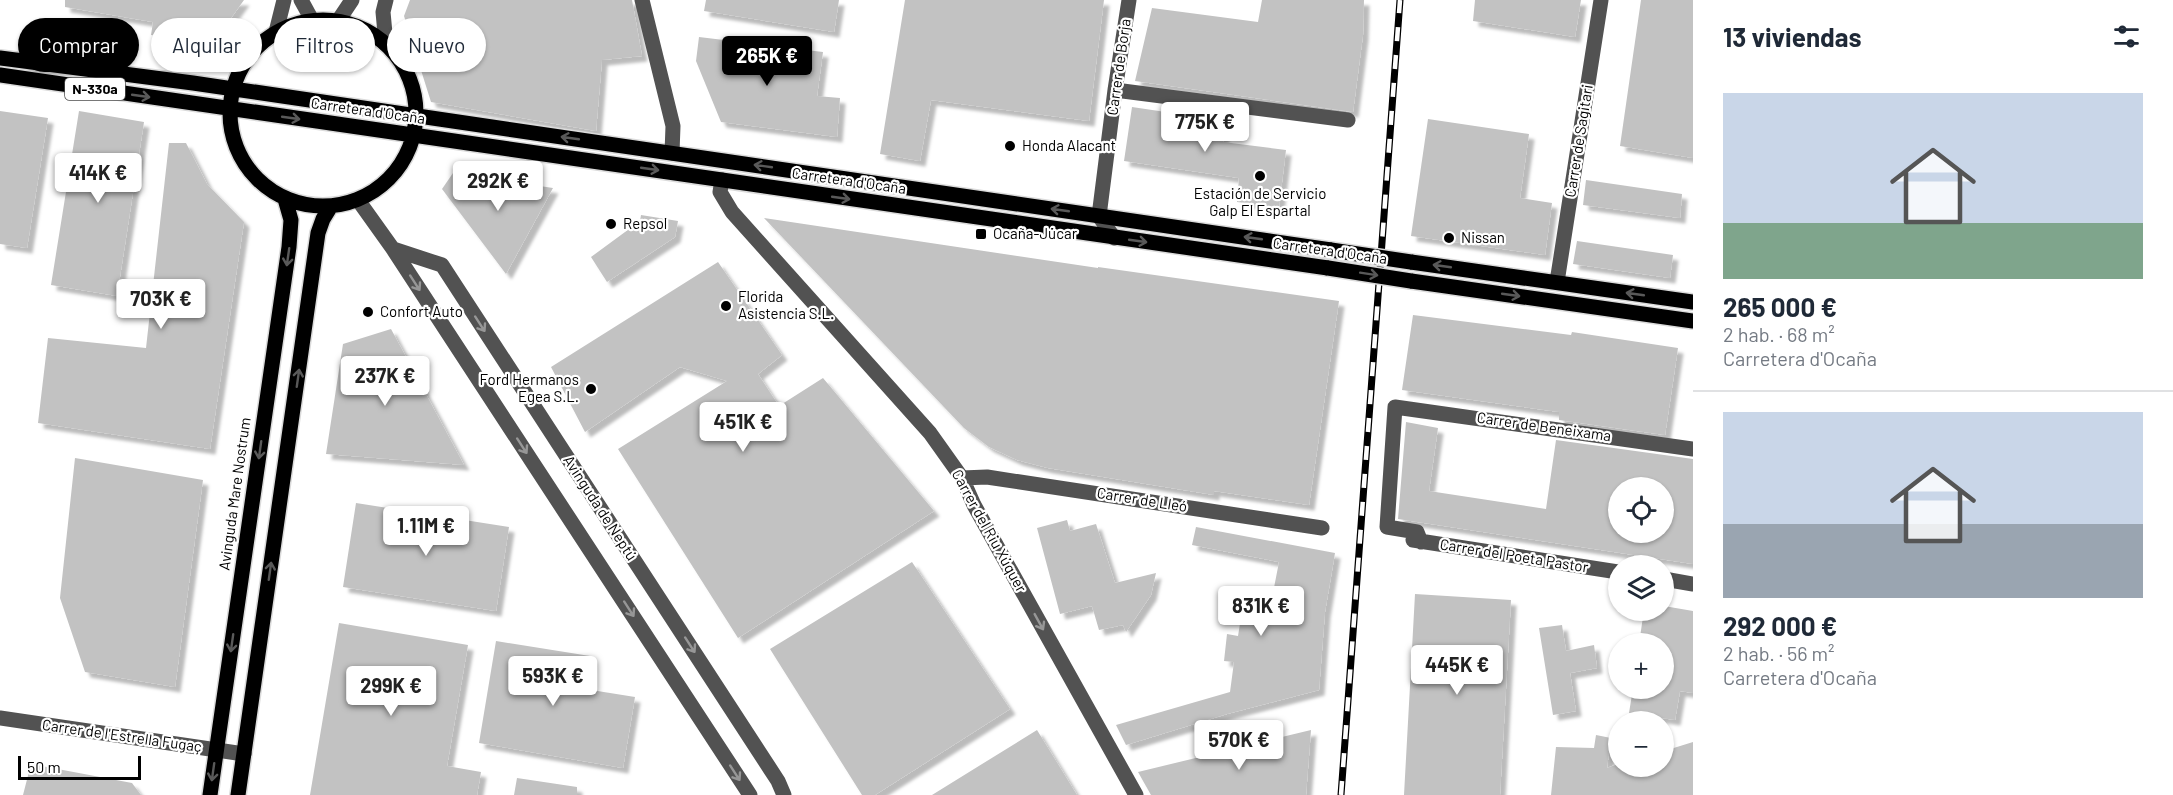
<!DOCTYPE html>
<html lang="es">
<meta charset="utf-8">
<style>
:root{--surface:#fff;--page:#f2f2f3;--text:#1f2937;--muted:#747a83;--line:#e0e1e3;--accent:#000}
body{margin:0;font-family:Barlow,sans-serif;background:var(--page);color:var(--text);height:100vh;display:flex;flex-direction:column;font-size:22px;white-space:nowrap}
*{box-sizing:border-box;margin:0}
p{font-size:20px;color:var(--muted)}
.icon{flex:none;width:33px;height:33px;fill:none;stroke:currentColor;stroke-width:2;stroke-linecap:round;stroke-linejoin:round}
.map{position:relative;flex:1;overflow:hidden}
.details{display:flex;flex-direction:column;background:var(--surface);width:480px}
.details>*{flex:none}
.banner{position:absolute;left:18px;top:18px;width:570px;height:54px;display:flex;gap:12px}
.fabs{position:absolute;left:1608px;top:477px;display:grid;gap:12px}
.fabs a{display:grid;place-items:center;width:66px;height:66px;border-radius:50%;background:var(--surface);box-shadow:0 2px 4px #0004;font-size:30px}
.scale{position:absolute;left:18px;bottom:15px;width:123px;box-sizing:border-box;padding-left:6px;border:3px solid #000;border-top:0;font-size:16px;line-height:21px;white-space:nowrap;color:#000;-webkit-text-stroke:4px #fff;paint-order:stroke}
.price{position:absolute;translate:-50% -51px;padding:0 14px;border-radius:6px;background:#fff;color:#222;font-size:20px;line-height:39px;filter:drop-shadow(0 2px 3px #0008)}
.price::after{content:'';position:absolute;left:50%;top:36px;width:18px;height:14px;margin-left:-9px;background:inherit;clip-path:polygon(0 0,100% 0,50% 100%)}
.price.selected{background:var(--accent);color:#fff}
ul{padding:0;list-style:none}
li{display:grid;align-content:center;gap:12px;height:318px;padding:0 30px}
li+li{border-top:2px solid var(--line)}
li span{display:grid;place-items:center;height:186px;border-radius:0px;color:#555}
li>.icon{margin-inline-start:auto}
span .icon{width:108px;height:108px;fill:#fffc;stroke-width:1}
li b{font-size:26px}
h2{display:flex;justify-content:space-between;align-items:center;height:72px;padding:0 30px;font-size:26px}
.pill{padding:0 21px;border-radius:27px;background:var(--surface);box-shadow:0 2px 4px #0004;font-size:21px;line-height:54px}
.pill.selected{background:var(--accent);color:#fff}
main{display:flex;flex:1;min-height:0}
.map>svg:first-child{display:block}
.building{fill:#c2c2c2;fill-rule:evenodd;filter:url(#shadow)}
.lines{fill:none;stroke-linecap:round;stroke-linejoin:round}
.major-casing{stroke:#dbdbdb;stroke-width:18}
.minor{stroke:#525252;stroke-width:15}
.major{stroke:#000;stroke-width:15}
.rail-casing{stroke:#000;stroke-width:7}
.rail{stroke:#fff;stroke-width:4.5;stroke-dasharray:14;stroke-linecap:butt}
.major-bridge-casing{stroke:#dbdbdb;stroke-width:18;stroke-linecap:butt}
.major-bridge{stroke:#000;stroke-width:15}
.oneway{stroke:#595959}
.oneway2{stroke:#979797}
.poi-dot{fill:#000;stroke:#fff;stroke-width:2}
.labels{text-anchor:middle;stroke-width:4.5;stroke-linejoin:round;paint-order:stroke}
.shield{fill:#fff;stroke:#4c4c4c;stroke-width:1.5}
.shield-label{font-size:14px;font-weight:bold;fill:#000}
.street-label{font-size:15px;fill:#000;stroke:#fff}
.poi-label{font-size:15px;fill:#000;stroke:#fff;text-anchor:start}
</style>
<main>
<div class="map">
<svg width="1693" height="795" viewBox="0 0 1693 795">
<defs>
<filter id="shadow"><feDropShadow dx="5.5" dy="5.5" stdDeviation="1.5" flood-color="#0004"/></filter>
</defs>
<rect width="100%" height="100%" fill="#fff"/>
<path class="building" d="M65 0H244L213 43 151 35 153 22 65 7Z
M410 0H632L642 56 602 60 596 131 431 102 404 16Z
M706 0H839L834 32 704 11Z
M905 0H1104L1089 121 931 100 920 161 880 154Z
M1262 0H1364L1363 35 1353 112 1135 81 1152 8 1258 22Z
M1475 0H1581L1575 37 1473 21Z
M1641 0H1693V158L1620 146Z
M699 37 823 52 817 96 840 98 837 137 721 122 696 61Z
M1132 107 1226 121 1223 142 1286 150 1279 207 1237 202 1239 178 1124 161Z
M0 111 48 118 27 248 0 244Z
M79 111 144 122 117 296 51 285Z
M1428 119 1529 134 1520 198 1552 203 1545 255 1411 236Z
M169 143H186L207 184 244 222 210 449 38 423 48 338 146 348Z
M453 173 553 188 506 274 442 189Z
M1586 180 1682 194 1680 218 1583 205Z
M641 215 678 221 675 237 607 282 591 257 640 221Z
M764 218 1098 268V267L1339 301 1309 505 1214 491V495L1048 468 1017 460 989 447 964 428Z
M1577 241 1673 255 1670 278 1573 264Z
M718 262 782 355 758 374 779 406 823 378 934 511 738 638 618 449 727 381 680 367 585 432 551 367Z
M1413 315 1571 335 1572 332 1678 348 1665 435 1559 420V412L1402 390Z
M391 329 464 465 326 454 343 344Z
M1406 422 1438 428 1429 491 1546 509 1556 440 1693 459V564L1398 519ZM1618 488H1664V532H1618Z
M75 458 203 480 175 687 85 672 60 598Z
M356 503 509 527 496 611 343 587Z
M1067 520 1070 531 1096 524 1115 583 1156 573 1151 595 1126 632 1123 625 1099 630 1092 606 1060 614 1037 528Z
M1196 527 1335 553 1325 612 1319 690 1227 714 1126 745 1116 725 1230 692 1234 662 1224 661 1227 634 1238 636 1244 599 1271 603 1279 562 1192 545Z
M912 562 1010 709 875 795H862L770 649Z
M1415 594 1511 600 1500 795H1404Z
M1664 606 1693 611V693L1680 691 1675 720 1629 713 1633 688H1664V644H1639L1644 610H1664Z
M339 623 468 645 447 766 481 772 477 795H310Z
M1562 625 1566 651 1594 645 1597 668 1570 673 1576 711 1553 715 1539 628Z
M496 641 590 656 585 689 635 697 623 768 479 743Z
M1037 730 1077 795H932Z
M1311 730 1306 795H1151L1138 772Z
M1596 735 1611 738 1607 768 1618 764V766H1664V751L1693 742V795H1551L1556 747 1594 748Z
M31 764 132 783 141 795H23Z
M517 778 577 787V795H514Z"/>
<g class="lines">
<g class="major-casing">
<path id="major" d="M230 113a93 93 0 1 1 186 0a93 93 0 1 1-186 0Z
M0 58 193 83 1331 250
M0 75 1328 268
M1411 262 1693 302
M1411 281 1693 321
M210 795 289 247 291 220 285 199
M238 795 318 233 323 219 331 206"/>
</g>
<path class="minor" d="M301 0 312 20
M642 0 673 126 672 153
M338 21 352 0
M276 32 284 0
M386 44 383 12 386 0
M1115 90 1348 120
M722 180 720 192 732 212 930 433 962 478 974 505 1136 795
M358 200 393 249 750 795
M1114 238 1099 216 1115 90 1129 0
M393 249 442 265 778 781 784 795
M1557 282 1601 0
M962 478 987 477 1322 528
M1413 540 1618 572
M1421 542 1417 532 1387 527 1395 407 1693 449
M1664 579 1693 584
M0 718 244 754"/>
<use href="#major" class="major"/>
<g class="rail-casing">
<path id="rail" d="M1341 795 1400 0"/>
</g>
<use href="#rail" class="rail"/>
<g class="major-bridge-casing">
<path id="major-bridge" d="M1331 250 1411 262
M1328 268 1411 281"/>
</g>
<use href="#major-bridge" class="major-bridge"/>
</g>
<defs><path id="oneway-shaft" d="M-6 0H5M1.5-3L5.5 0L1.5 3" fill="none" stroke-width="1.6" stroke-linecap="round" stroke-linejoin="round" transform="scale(1.5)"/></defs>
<g class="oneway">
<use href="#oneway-shaft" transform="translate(141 96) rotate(8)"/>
<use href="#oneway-shaft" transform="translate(291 118) rotate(8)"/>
<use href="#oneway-shaft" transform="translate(570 138) rotate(-172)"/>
<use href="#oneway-shaft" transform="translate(763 166) rotate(-172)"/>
<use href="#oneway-shaft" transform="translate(650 169) rotate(8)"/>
<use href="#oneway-shaft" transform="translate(841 198) rotate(8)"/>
<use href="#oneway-shaft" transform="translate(1060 210) rotate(-172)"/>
<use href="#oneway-shaft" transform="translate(1253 238) rotate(-172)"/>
<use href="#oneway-shaft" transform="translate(1138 241) rotate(8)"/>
<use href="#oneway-shaft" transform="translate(288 257) rotate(98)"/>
<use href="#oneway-shaft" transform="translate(1442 266) rotate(-172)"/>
<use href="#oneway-shaft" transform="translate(1369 274) rotate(9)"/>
<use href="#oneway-shaft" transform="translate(1635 294) rotate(-172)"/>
<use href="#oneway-shaft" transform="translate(1511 295) rotate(8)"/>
<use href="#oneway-shaft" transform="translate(298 378) rotate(-82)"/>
<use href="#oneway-shaft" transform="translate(260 450) rotate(98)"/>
<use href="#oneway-shaft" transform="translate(270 571) rotate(-82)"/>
<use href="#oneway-shaft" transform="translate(232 643) rotate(98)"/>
<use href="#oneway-shaft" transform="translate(213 772) rotate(98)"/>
</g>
<g class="oneway2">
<use href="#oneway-shaft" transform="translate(415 283) rotate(57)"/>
<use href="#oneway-shaft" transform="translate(480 324) rotate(57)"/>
<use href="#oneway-shaft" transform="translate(522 446) rotate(57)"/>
<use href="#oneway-shaft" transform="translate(629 609) rotate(57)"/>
<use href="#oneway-shaft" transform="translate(1039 622) rotate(61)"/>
<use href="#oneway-shaft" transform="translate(690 645) rotate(57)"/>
<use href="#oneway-shaft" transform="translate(735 773) rotate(57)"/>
</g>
<g class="poi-dot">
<circle cx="1010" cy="146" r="6"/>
<circle cx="1260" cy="176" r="6"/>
<circle cx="611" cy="224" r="6"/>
<rect x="975" y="228" width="12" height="12" rx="3"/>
<circle cx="1449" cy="238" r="6"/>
<circle cx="726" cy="306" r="6"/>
<circle cx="368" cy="312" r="6"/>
<circle cx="591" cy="389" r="6"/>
</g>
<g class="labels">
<rect class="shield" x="65" y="78" width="60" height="22" rx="4.5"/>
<g class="shield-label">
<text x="95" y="94">N-330a</text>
</g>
<g class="street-label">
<text transform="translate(1119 67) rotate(-82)" y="5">Carrer de Borja</text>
<text transform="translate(368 111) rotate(8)" y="5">Carretera d'Ocaña</text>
<text transform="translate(1579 141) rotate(-81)" y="5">Carrer de Sagitari</text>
<text transform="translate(849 181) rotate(8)" y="5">Carretera d'Ocaña</text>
<text transform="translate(1330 251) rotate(8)" y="5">Carretera d'Ocaña</text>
<text transform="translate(1544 427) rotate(8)" y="5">Carrer de Beneixama</text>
<text transform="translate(235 494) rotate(-82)" y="5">Avinguda Mare Nostrum</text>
<text transform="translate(1142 500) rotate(9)" y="5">Carrer de Lleó</text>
<text transform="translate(600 508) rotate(57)" y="5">Avinguda de Neptú</text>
<text transform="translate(989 531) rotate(61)" y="5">Carrer del Riu Xúquer</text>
<text transform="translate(1514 556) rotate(9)" y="5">Carrer del Poeta Pastor</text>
<text transform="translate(122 736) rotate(8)" y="5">Carrer de l'Estrella Fugaç</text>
</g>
<g class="poi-label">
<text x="1022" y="151">Honda Alacant</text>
<text x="1260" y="199" text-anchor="middle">Estación de Servicio<tspan x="1260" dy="17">Galp El Espartal</tspan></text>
<text x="623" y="229">Repsol</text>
<text x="993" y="239">Ocaña-Júcar</text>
<text x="1461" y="243">Nissan</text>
<text x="738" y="302">Florida<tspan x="738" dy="17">Asistencia S.L.</tspan></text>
<text x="380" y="317">Confort Auto</text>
<text x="579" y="385" text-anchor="end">Ford Hermanos<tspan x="579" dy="17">Egea S.L.</tspan></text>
</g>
</g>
</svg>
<div class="fabs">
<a><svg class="icon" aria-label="locate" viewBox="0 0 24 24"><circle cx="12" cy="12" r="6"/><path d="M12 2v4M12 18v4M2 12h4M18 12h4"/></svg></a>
<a><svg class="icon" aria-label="layers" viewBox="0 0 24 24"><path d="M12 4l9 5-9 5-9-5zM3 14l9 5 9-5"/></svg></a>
<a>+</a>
<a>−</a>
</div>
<div class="scale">50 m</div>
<b class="price selected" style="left:767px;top:87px">265K €</b>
<b class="price" style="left:1205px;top:153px">775K €</b>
<b class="price" style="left:98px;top:204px">414K €</b>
<b class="price" style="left:498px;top:212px">292K €</b>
<b class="price" style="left:161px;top:330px">703K €</b>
<b class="price" style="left:385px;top:407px">237K €</b>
<b class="price" style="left:743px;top:453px">451K €</b>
<b class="price" style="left:426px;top:557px">1.11M €</b>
<b class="price" style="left:1261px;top:637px">831K €</b>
<b class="price" style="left:1457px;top:696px">445K €</b>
<b class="price" style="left:553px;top:707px">593K €</b>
<b class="price" style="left:391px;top:717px">299K €</b>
<b class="price" style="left:1239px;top:771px">570K €</b>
<div class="banner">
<a class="pill selected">Comprar</a>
<a class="pill">Alquilar</a>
<a class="pill">Filtros</a>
<a class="pill">Nuevo</a>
</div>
</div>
<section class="details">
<h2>13 viviendas<svg class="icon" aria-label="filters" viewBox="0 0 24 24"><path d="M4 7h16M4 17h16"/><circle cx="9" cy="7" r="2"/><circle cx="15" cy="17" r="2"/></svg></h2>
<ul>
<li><span style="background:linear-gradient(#c9d6e8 70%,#7fa58c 0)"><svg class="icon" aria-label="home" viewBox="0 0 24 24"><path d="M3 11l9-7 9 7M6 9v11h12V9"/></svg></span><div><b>265 000 €</b><p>2 hab. · 68 m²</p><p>Carretera d'Ocaña</p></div></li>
<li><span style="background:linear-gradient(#c9d6e8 60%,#9aa5b1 0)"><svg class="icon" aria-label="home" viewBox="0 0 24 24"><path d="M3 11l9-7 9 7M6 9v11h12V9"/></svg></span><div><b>292 000 €</b><p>2 hab. · 56 m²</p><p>Carretera d'Ocaña</p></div></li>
</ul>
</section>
</main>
